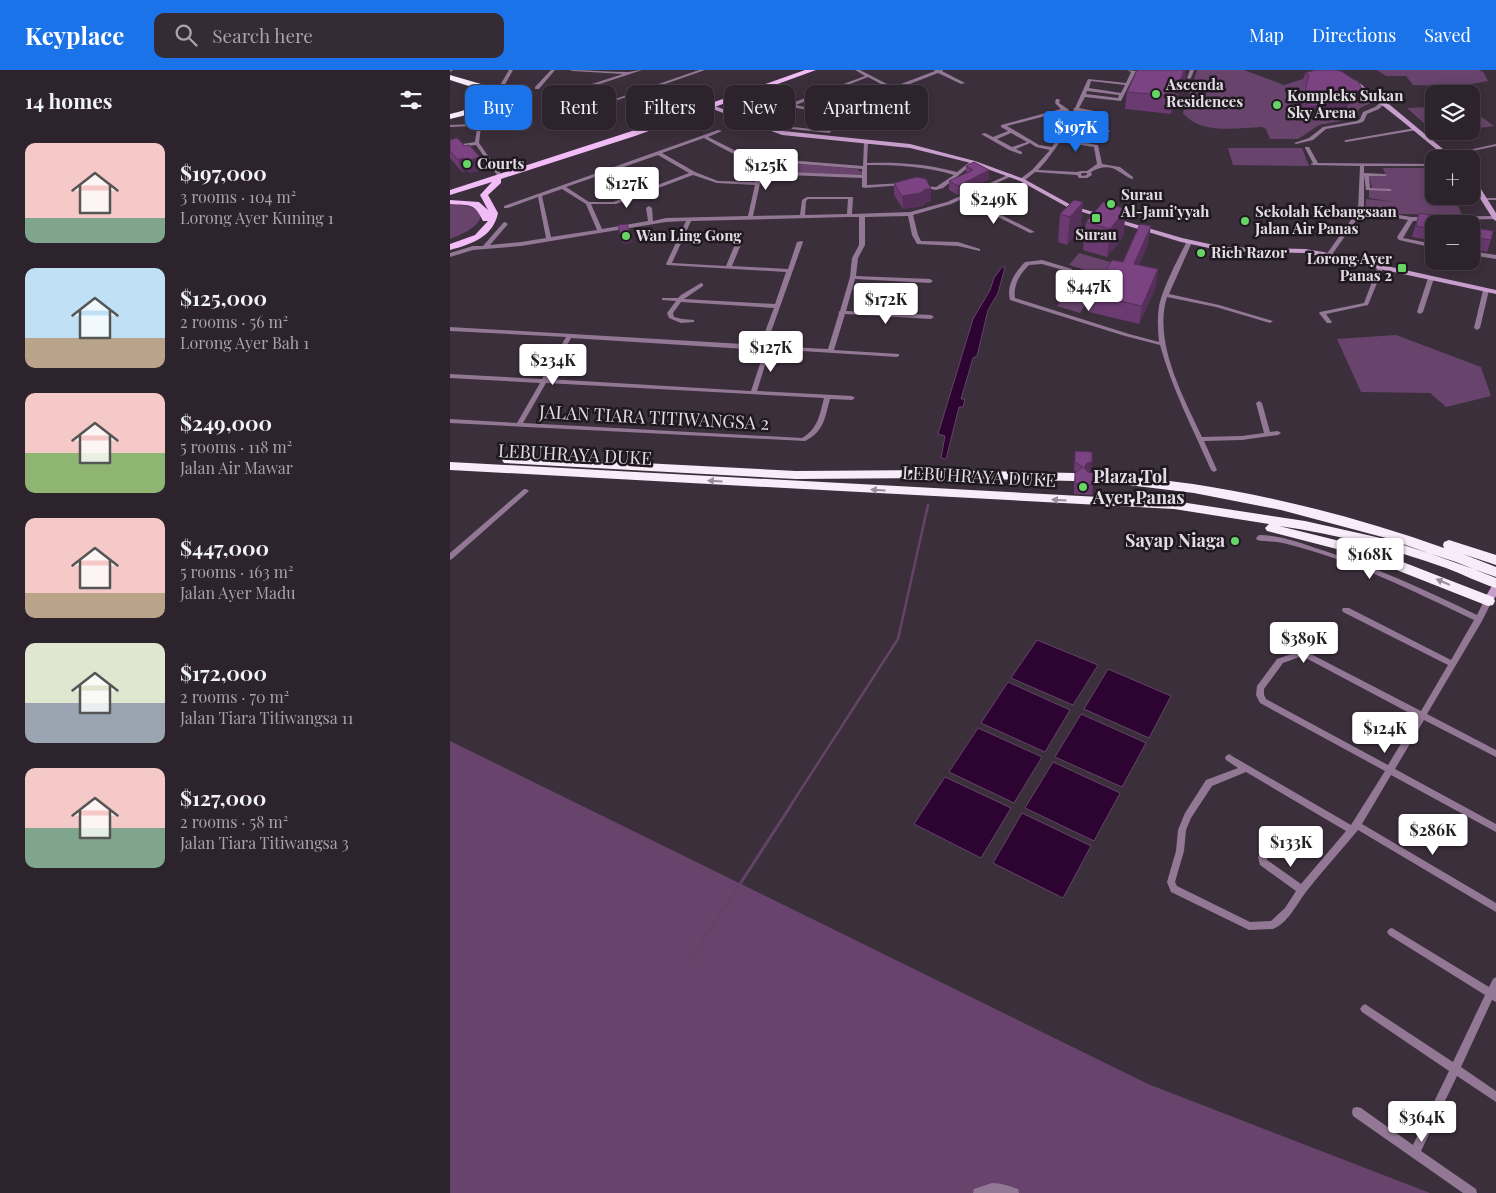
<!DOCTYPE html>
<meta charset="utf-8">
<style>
:root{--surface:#2c232d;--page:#342b35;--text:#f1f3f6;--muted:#a6a4aa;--line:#484049;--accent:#1a73e8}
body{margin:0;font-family:"Playfair Display",serif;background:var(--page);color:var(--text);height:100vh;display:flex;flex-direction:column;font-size:19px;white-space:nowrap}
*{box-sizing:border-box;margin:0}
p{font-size:16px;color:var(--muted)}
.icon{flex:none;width:28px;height:28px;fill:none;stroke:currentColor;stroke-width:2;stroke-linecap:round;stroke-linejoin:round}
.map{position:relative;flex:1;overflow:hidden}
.sheet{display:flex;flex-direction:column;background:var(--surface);width:450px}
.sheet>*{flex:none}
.banner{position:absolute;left:15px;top:15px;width:475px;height:45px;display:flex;gap:10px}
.tools{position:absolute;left:975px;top:15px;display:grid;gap:10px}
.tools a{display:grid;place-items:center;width:55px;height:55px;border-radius:10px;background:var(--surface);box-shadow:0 2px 12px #0003,0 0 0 1px var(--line);font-size:25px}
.price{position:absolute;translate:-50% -42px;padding:0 11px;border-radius:5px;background:#fff;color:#222;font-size:16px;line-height:32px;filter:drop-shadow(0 1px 2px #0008)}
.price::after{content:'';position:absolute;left:50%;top:30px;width:15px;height:11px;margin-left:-8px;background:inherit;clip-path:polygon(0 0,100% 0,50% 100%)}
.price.on{background:var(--accent);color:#fff}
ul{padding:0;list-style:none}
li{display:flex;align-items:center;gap:15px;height:125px;padding:0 25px}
li span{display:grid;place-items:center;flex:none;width:140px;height:100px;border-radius:10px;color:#555}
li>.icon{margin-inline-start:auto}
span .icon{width:60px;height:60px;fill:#fffc;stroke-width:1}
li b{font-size:21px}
h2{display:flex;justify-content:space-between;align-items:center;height:60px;padding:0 25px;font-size:21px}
.pill{padding:0 18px;border-radius:10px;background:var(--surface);box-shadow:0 2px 12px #0003,0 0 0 1px var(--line);font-size:18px;line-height:45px}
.pill.on{background:var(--accent);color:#fff}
header{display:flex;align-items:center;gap:30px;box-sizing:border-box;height:70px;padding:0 25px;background:var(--accent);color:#fff}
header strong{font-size:24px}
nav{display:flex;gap:28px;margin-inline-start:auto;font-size:18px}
.search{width:350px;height:45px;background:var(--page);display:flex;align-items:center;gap:12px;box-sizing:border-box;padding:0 18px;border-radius:10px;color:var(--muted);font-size:19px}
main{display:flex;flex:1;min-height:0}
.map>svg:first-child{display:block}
.green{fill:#68446c}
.water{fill:#2c0331;stroke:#634467}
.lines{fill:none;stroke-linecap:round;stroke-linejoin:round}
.stream-far1{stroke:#634467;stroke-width:2.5}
.stream{stroke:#634467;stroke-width:3}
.street{fill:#937895;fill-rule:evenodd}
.secondary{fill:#c89fcc;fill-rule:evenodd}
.primary{fill:#f2bcf7;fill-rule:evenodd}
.highway{fill:#f9ecfa;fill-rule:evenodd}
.wall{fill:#6a3a70}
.shaded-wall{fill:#562f5b}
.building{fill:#7b4382;stroke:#562f5b}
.oneway{fill:#978d97}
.poi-dot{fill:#67d466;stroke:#1f191f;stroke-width:2}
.labels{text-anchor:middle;stroke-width:5;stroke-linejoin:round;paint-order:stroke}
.far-poi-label{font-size:15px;font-weight:bold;fill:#e4dce5;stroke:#1f191f;text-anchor:start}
.street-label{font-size:18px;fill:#e4dce5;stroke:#1f191f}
.poi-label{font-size:18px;font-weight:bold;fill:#e4dce5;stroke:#1f191f;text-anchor:start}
</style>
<header>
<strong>Keyplace</strong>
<div class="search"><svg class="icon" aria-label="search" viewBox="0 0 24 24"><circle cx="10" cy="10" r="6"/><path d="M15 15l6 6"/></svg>Search here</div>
<nav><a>Map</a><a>Directions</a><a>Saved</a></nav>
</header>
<main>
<section class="sheet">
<h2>14 homes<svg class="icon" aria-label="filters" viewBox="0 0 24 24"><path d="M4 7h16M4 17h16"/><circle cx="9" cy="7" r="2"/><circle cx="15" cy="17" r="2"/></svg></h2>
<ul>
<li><span style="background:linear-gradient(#f6c9c9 75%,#7fa58c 0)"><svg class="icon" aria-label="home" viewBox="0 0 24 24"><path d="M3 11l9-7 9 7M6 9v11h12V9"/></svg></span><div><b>$197,000</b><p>3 rooms · 104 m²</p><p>Lorong Ayer Kuning 1</p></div></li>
<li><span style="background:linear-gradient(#bfe0f5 70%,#b9a48a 0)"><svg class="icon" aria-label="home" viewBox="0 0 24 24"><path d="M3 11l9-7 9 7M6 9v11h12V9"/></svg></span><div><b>$125,000</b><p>2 rooms · 56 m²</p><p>Lorong Ayer Bah 1</p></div></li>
<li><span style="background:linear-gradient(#f6c9c9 60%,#8fb573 0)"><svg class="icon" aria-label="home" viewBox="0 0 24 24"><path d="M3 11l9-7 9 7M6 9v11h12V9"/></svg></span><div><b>$249,000</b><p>5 rooms · 118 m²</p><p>Jalan Air Mawar</p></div></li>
<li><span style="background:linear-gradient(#f6c9c9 75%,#b9a48a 0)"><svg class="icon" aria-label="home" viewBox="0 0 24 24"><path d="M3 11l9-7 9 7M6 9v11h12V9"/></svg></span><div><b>$447,000</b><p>5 rooms · 163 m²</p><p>Jalan Ayer Madu</p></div></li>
<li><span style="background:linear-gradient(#dfe7d0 60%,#9aa5b1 0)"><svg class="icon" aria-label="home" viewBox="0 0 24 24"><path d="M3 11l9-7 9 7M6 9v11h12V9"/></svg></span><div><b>$172,000</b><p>2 rooms · 70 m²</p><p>Jalan Tiara Titiwangsa 11</p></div></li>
<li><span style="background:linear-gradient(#f6c9c9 60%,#7fa58c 0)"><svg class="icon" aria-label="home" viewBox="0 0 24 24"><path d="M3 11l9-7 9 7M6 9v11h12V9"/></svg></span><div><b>$127,000</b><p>2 rooms · 58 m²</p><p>Jalan Tiara Titiwangsa 3</p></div></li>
</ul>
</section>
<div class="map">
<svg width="1046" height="1123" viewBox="0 0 1046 1123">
<rect width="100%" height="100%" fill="#3b2f3c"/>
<path class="green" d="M747 0H794L834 15 875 2 901 14 921 33 910 38 902 49 869 55 848 69H820L816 59 812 57C787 58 751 65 733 43Z
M927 0H1030L1034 3 1038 11 1011 16 963 15 956 6H936Z
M984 37V55H976L957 38Z
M1021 39 1044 56 1021 59Z
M778 78H852L859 96 783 95Z
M316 91 407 99 413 103 410 106 313 101Z
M933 98H984V126H1004L1012 145 948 144 947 141 916 137V129L945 132 919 128V120H942L922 118 919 106H936Z
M0 134C47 136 34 157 0 169Z
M629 183 667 194 666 197 655 200 630 243 607 236 635 200 619 195Z
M946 265 1031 297 1041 326 996 337 980 323 911 322 887 269Z
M0 671 698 1014 980 1123H0Z"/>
<path class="water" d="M552 197H555L548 223 538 240 527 286 523 288 511 329H515L513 337H509L496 389 491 388 495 366 488 364 523 249 540 220 544 208Z
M587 570 648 595 623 635 561 608Z
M658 599 721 626 699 668 634 639Z
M558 612 620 640 595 682 531 653Z
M631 644 696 673 672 717 605 687Z
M528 658 592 687 564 733 499 702Z
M603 692 670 723 644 771 575 738Z
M495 707 561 738 531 788 464 754Z
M572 743 641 776 613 828 543 793Z"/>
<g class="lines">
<path class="stream-far1" d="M339 738 448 569 478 435"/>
<path class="stream" d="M236 897 340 737"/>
<path class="street" d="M0 0H3L0 2Z
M59 0H63L53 18H49V17Z
M101 0H105L89 19H85V17Z
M120 0C139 0 158 2 177 2 181 2 187 0 192 0L105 29H101V27L173 4 122 1Z
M249 0H255L184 25C181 38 184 45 196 52V54C182 52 177 39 179 26L117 48 113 47Z
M405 0H410L443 17 485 1 484 0H493L492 1 515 13 511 14 488 3 447 19 471 32 423 51H421V49L465 32 443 20 389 41H363L341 37 311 48 333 56 381 61V62L379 63 332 58 307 50 297 53 295 52 304 47 415 6ZM418 7 440 19 392 37 370 26ZM367 27 388 39H363L346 35Z
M677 0 686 1 671 31 635 27 629 38 655 43 657 44V45L628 41 621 53 658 60 660 61V62L620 56 612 69 648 75 652 94 670 97 683 107V109C677 108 674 104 668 101 659 95 650 97 641 102L642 105 637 108H629L627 105 585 102 574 111H570V109L582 100 600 80 586 77 580 73 566 79 572 82V84H570L559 80 531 64 535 63 543 67 558 61 551 57V55L611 39 605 33 606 29H608L610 30 609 33 619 40V42L614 41 557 56 589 75 602 77 616 55 615 54 617 53 624 40 623 39 625 38 638 9 676 13 681 2ZM641 11 675 15 671 23 639 18ZM637 21 669 25 668 28 636 24ZM561 63 577 72 562 77 547 69ZM610 72 644 77 647 94 637 101H631L627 102 588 100 596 91ZM632 103H637V105L632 106 631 104Z
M740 0H744L741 8 739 9 737 8Z
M931 32 935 33 929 39 917 44 914 51 910 53 876 59 863 70 846 74 844 73 859 68 873 57 907 51 910 49 913 42 925 37Z
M24 54 31 57 29 73 51 104V105H47L26 75 0 78V76L25 72 27 58 23 56 0 57V55Z
M965 58H967V60L896 72 894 71 896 70Z
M268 60 272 61 258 67 292 84 300 87 413 96 414 72 416 71 418 72 417 93C448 92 477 94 507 102L521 91 525 92 493 118 486 120 471 117 473 116 486 117 504 105C475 96 447 95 417 95V115L454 113 456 114 454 115 414 118 412 117V108L312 104 303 146 350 145 352 130 357 127H403L402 144 460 142 497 132 560 104H562V106L516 127 585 162 580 163 512 129 501 134 463 145 468 165 471 171 508 172 530 179V181L508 176 467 174 462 165 458 146 415 147V175L408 188 406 206 480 209 483 211 480 213 405 209 396 241 481 245 484 247 481 249 395 244 384 280 449 284V286L447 287 320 279 307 321 402 326 405 328 402 330 380 329C375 347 374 362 355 371L0 353V349L67 353 90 313 0 308V304L92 309 116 267 0 261V257L310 275 324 238 231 232 223 243 224 247 232 249 244 250V252L231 253 219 248 217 243 226 231 212 230V228H228L231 225 251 213 253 214V216L234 229 325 234 336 202 217 195 216 194 236 151 216 152 71 176 23 180 0 187V183L23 176H33L53 153 55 152 58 154 40 175 71 172 96 168 88 127 58 138H54V136ZM254 68C272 78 289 89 310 90L305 112 268 111 245 102 212 83ZM208 85 239 103 163 132H139L116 117ZM315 91 412 99V105L313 101ZM243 105 267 113 305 115 298 146 216 148 203 151 202 138 199 136 196 138 198 151 152 159 141 134H166ZM112 119 136 134 147 160 101 167 92 126ZM358 129H398L397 144 355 145 356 131ZM397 147H409V175L402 188 400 207 390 241 388 242 389 243 378 279 316 276 353 172 352 171 347 172 338 199 282 196 292 172 289 170 286 172 276 196 222 193 241 151ZM121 268 312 280 315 279 301 321 98 309ZM96 313 374 328C370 344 368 359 352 368L73 353Z
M1046 74V76L998 86 996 85Z
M855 77H859L868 93 984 94V96H914V103L935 104 937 105 935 106H919L920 118 940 119 942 120 940 121 916 120 914 105V139L961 147 1045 146 1046 149 963 151 953 168 984 174V178L949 170 947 167 958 150 912 142 881 186H877L876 185 908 140 910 96 861 95V94L863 93 855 78Z
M1033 128H1046V130H1033Z
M737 171 742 172 719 224 769 235 823 251 820 253 766 237 717 227C703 272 733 326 752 367L792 366 814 363 806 333 809 331 812 333 820 362 828 361 831 363 828 365 792 370 754 371 767 400 764 402 761 400C743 359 722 319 710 275L675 266 560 230C556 216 565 202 575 192L592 190 622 199V201L620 202 592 194 579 195C570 204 563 215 565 228L679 264 709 272C708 260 707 248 709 236 713 217 728 189 737 171Z
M1021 181 1046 185V189L1021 185Z
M931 194 934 196 918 235 876 244 882 252 881 253H877L869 243 870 242 914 233 928 196Z
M981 206 984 208 973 242 970 244 968 243 967 242 978 208Z
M1036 218 1039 220 1030 258 1027 260 1024 258 1033 220Z
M74 419H76L79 421 2 489 0 490V483Z
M809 465C831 465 851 473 872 480 925 497 976 520 1027 545L1035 529H1041L1042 531 1032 551 977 644 1046 680V687L974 650 945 699 1046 754V762L941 705 912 754 1046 833V842L908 760C891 781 872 801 856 822 846 835 838 853 823 859L799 860 721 822 717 812 726 781 728 760 735 743 756 710 788 698 776 690 775 688 776 686 779 684 782 686 901 755 935 701 810 633 806 625 807 616 827 589 847 582 843 575 839 554 840 552H846L847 554 851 575 855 581 971 641 998 595 893 542 892 540 893 538H899L1001 590 1024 550C963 521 902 490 837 474 827 471 816 472 807 470L806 468ZM852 586 967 647 938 695 816 629 814 625V619L833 593ZM796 702 896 761 851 814 817 790V788L822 778 821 775 818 774 815 775 808 787 810 795 846 821 835 838 821 851 800 852 727 816 725 812 734 781 736 760 741 748 762 716Z
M942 858 1039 917 1043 909 1046 907V932L1042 930 1011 997 1046 1021V1032L1007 1006 971 1081 1026 1119 1027 1123H1013L903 1046 902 1042 903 1038 907 1037 911 1038 963 1075 999 1001 912 942 910 939 912 936 915 934 918 936 1003 992 1035 925 939 865 937 862 939 859Z
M542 1113C551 1113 559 1116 568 1119L569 1123H523L524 1119Z"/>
<path class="secondary" d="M877 0H884L907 11 925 26 940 35 1005 89H998C967 63 937 38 904 14 896 8 885 6 877 0Z
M262 35 333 61 460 74 525 91 574 109 623 136 732 168 773 177 855 179 873 182 1046 220V224L855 183 773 181 731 172 619 138 570 111 521 93 460 78 332 65 260 38 259 37Z
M1021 106 1024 108 1046 143V151L1043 149 1021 114Z
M1046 513V526L1041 534H1035L1033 531 1043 514Z"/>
<path class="primary" d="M355 0H366L185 66 51 109V113L38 125 48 143C43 167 22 174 0 180V174L25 165 38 151H33C24 132 20 136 0 134V130L29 132 38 140 30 125 42 112 0 125V120L179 62Z"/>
<path class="highway" d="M0 5 31 14 40 23C36 42 16 45 0 49V44C13 41 28 38 32 24L25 18 0 10Z
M58 386 346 401 480 400 624 403 630 407 624 411 480 408 346 409 54 393 52 390Z
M0 392 724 431 855 451 935 469 1006 492 1046 508V518C1029 513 1013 504 996 498 942 479 886 464 829 456L914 477 1043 527 1045 531 1043 535 1038 536 906 484 817 461 815 458 819 454 724 439 0 400Z
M641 403C675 407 709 409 743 414 828 427 913 449 994 478L993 475 994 472 999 470 1046 485V495L1013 484 1046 497V507L936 468 831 440 744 423 637 410 635 407 637 404Z"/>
</g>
<path class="wall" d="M687 0H736L735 9 721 44 675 39 677 22Z
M855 3 913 20 909 32 899 33 896 42 861 47 849 45 856 17 852 14Z
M0 70 15 76 30 87 35 99 20 103 17 100 12 102 0 88Z
M516 96 539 100V109L508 125 499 120V111L516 103Z
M444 113 481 119V131L476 132 472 136 453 139 444 125Z
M633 132 630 160 617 175 608 172 610 144Z
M676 139 673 167 657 187 633 180 636 152Z
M969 143 1004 150 1006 146 1027 150 1026 158 1043 161 1041 170 1037 182 1021 179V154H984V171L962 167Z
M698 174 689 195 706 217 689 254 639 242 640 224 673 192Z
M625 381 641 401 638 402 643 415 642 425 624 424V413L625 403 626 402 624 401Z"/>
<path class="shaded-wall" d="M734 0H736L735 9 721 44 724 26Z
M913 20 909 32 899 33 896 42 861 47 864 36 901 22Z
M30 87 35 99 20 103 15 91Z
M13 88 17 100 12 102 8 90Z
M539 100V109L508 125V116Z
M475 119H481V131L476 132 472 136 453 139 452 126Z
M633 132 630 160 617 175 620 147Z
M676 139 673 167 657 187 660 159Z
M701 156 698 174 682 212 684 194Z
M181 166 183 172 173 174 171 168Z
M708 199 706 217 689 254 692 236Z
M642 392 641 401 635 403 634 398 637 393Z"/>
<path class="building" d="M687 0H734L724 26 677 22Z
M865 0H884L891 1 909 13 913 20 901 22 900 30 864 36 852 34 859 5 855 3Z
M7 68 15 76 19 75 30 87 15 91 13 88 8 90 0 81V70Z
M524 92 539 100 508 116 499 111 523 100 516 96Z
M467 107 476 109 481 119H475L471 123 452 126 444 113Z
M624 130 633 132 620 147 610 144Z
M653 132 676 139 660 159 636 152Z
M969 143 1005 150 1006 146 1027 150 1026 158 1043 161 1041 170 1021 167V154H984V159L966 156Z
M177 154 181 166 171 168 168 155Z
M690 154 701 156 684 194 708 199 692 236 640 224 662 190 673 192Z
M625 381 642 382V392L637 393 634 398 638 402 642 403 643 415 625 414V403L633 397 625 392Z"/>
<defs><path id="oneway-solid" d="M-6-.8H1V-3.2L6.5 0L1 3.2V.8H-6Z" transform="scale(1.25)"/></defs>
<g class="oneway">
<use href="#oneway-solid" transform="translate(265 411) rotate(-177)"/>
<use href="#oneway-solid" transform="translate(428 420) rotate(-177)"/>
<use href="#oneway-solid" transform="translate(609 430) rotate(-177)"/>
<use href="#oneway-solid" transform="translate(993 512) rotate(-157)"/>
</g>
<g class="poi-dot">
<circle cx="706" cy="24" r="5"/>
<circle cx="827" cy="35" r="5"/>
<circle cx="17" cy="94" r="5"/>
<circle cx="661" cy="134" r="5"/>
<rect x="641" y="143" width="10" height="10" rx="2.5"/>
<circle cx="795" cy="151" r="5"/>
<circle cx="176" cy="166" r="5"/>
<circle cx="751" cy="183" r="5"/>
<rect x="947" y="193" width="10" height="10" rx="2.5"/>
<circle cx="633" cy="417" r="5"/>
<circle cx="785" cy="471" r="5"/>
</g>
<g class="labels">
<g class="far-poi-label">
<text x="716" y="20">Ascenda<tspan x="716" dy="17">Residences</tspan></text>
<text x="837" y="31">Kompleks Sukan<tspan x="837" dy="17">Sky Arena</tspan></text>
<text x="27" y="99">Courts</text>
<text x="671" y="130">Surau<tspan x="671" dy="17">Al-Jami'yyah</tspan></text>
<text x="805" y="147">Sekolah Kebangsaan<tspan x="805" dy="17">Jalan Air Panas</tspan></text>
<text x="646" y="170" text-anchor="middle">Surau</text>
<text x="186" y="171">Wan Ling Gong</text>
<text x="761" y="188">Rich Razor</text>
<text x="942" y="194" text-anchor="end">Lorong Ayer<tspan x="942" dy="17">Panas 2</tspan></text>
</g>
<g class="street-label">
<text transform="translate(204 348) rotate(3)" y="6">JALAN TIARA TITIWANGSA 2</text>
<text transform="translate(125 385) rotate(3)" y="6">LEBUHRAYA DUKE</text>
<text transform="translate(529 407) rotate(3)" y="6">LEBUHRAYA DUKE</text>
</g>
<g class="poi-label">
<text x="643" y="413">Plaza Tol<tspan x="643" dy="21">Ayer Panas</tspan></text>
<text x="775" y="477" text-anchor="end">Sayap Niaga</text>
</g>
</g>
</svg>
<div class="tools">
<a><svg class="icon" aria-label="layers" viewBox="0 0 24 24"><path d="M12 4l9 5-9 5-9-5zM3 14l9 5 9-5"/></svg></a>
<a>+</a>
<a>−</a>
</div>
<b class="price on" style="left:626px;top:83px">$197K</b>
<b class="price" style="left:316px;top:121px">$125K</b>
<b class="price" style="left:177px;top:139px">$127K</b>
<b class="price" style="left:544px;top:155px">$249K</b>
<b class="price" style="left:639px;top:242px">$447K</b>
<b class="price" style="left:436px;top:255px">$172K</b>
<b class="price" style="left:321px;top:303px">$127K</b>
<b class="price" style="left:103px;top:316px">$234K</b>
<b class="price" style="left:920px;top:510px">$168K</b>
<b class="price" style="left:854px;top:594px">$389K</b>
<b class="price" style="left:935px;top:684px">$124K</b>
<b class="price" style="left:983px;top:786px">$286K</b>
<b class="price" style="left:841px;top:798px">$133K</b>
<b class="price" style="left:972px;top:1073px">$364K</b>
<div class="banner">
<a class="pill on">Buy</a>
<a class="pill">Rent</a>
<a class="pill">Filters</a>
<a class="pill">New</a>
<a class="pill">Apartment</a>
</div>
</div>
</main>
